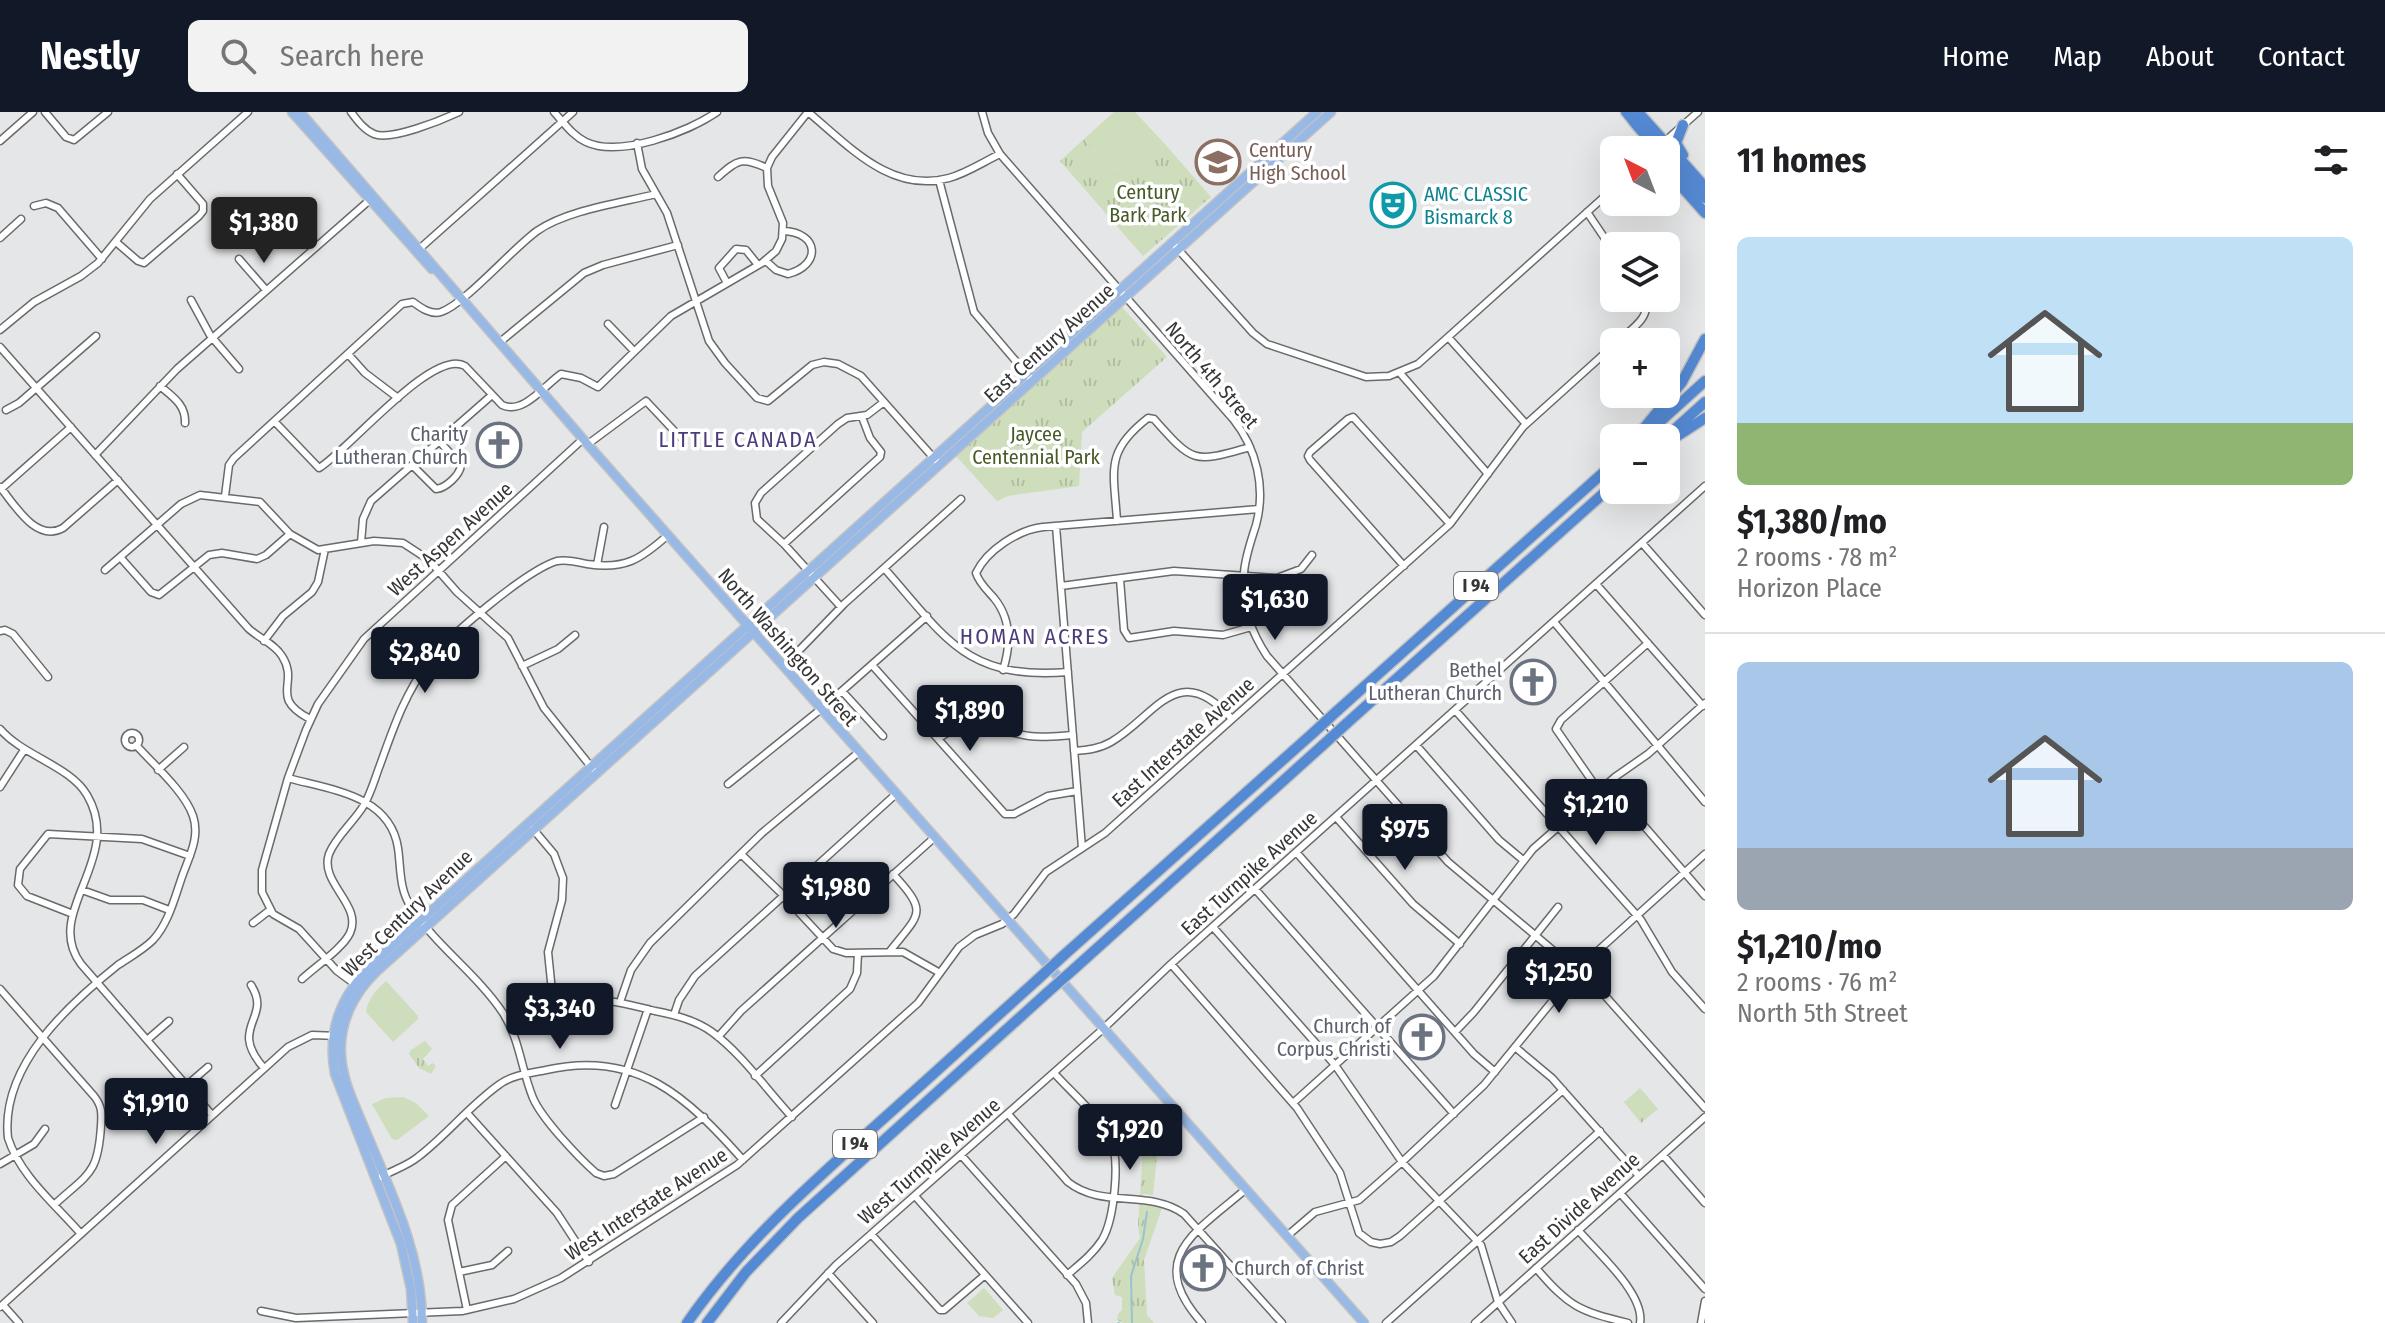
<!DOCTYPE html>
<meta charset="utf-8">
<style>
:root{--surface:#fff;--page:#f2f2f2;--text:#202124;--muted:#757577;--line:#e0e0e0;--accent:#111827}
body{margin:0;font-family:"Fira Sans Condensed",sans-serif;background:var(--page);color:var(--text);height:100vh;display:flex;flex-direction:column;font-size:30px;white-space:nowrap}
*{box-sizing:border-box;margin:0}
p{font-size:26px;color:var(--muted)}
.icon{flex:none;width:44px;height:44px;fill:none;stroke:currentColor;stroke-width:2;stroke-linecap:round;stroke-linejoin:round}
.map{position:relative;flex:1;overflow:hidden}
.details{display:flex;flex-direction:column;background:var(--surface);width:680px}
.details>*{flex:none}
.needle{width:52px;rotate:318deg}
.tools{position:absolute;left:1600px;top:24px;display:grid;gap:16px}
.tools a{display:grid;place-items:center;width:80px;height:80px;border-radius:12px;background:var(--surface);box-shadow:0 8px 32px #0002;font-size:40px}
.price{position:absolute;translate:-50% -68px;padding:0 18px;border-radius:8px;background:var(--accent);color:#fff;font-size:26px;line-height:52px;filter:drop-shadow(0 2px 4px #0008)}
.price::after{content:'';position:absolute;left:50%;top:48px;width:24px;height:18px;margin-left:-12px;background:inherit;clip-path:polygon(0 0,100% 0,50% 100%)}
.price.current{background:#222;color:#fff}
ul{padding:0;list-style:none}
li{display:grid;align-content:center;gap:16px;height:424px;padding:0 32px}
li+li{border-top:2px solid var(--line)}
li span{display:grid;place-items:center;height:248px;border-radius:12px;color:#555}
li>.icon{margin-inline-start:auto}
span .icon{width:144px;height:144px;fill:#fffc;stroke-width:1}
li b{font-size:34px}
h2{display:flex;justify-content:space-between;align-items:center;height:96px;padding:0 32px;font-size:34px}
header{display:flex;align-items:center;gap:48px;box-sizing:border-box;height:112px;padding:0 40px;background:var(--accent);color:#fff}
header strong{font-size:38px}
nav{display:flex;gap:44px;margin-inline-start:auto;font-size:28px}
.search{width:560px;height:72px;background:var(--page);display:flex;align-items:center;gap:20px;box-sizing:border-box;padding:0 28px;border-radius:12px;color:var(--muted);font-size:30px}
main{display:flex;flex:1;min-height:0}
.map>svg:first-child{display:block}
.grass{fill:#ceddbb}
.park{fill:url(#park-tufts)}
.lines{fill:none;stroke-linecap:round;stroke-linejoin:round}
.stream{stroke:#99c3d1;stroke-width:2}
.minor-casing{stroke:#696a6b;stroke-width:9}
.major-casing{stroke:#c3c3c3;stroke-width:11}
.highway-casing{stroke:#c3c3c3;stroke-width:13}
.minor{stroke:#fff;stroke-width:6}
.major{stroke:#98b8e5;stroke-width:8}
.highway{stroke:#5489d3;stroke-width:10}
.highway-bridge-casing{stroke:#c3c3c3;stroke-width:13;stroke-linecap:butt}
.highway-bridge{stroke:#5489d3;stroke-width:10}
.labels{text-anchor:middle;stroke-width:7;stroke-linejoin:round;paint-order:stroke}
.shield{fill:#fff;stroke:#727273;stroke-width:2}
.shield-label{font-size:18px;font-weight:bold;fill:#363637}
.education-label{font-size:20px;fill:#785e54;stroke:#fff;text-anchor:start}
.park-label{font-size:20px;fill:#475a27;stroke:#fff}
.culture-label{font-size:20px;fill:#0d838f;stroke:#fff;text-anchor:start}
.street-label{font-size:20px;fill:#363637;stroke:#fff}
.worship-label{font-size:20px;fill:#5b616d;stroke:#fff;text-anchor:end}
.neighbourhood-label{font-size:22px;letter-spacing:2px;fill:#4c3d7a;stroke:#fff}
</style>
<header>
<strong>Nestly</strong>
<div class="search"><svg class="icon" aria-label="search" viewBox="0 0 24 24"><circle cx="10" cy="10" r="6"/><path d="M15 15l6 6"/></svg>Search here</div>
<nav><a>Home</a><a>Map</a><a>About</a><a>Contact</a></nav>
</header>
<main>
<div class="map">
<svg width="1705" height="1211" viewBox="0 0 1705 1211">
<defs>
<pattern id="park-tufts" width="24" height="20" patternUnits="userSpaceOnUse" patternTransform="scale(2)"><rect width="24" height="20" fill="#ceddbb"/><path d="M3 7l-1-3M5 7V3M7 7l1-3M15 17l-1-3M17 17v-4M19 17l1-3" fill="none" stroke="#b2bea1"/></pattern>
</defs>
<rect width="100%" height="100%" fill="#e5e6e7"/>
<path class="grass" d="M1114 0H1135L1164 31 1134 59 1111 57 1084 27Z
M386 869 418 904V907L393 930 366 900C368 887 376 878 386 869Z
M403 985 416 991 429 1004 397 1028 392 1027 372 992 386 986Z
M984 1176 1003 1198 993 1206 979 1204 967 1191Z"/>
<path class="park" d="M1084 27 1111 57 1133 59 1164 31 1211 85 1143 144 1060 49Z
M1122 195 1167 245 1082 320 1079 374 1008 384 997 389 956 344Z
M425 929 432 937 423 947 428 954 433 951 436 954 431 962 419 956 409 942 411 938Z
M1640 976 1658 997 1641 1011 1624 990Z
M1140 1025 1156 1029 1161 1036 1157 1043 1153 1083 1143 1082V1092L1162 1096 1144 1148 1147 1203 1154 1211H1123L1117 1208 1118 1202 1122 1198V1185L1115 1183 1112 1166 1140 1126 1138 1113 1143 1039Z"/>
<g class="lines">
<path class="stream" d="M1118 1211H1119
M1132 1211 1131 1164 1143 1127 1147 1100"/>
<g class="minor-casing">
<path id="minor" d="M45 0 66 25 74 28 108 0
M351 0C357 8 364 18 374 22 391 29 442 8 459 0
M554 0C564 11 573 24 586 30 620 46 688 20 717 0
M808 0C849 34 891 82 949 66 967 61 983 50 1000 42
M982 0 988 21 1000 42 1233 307C1257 337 1266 376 1256 413 1251 429 1245 445 1244 461 1241 491 1251 520 1267 544L1448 750 1599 877 1705 996
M0 29 33 0
M637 31 642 57 667 101 709 229 725 251 757 286 768 289 812 253 824 250 838 252 861 264 939 352
M1655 38 1698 0
M718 65C738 47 742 45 767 56
M939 68 974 200 1032 268
M34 94 46 91 58 96 102 147
M1587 100 1614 140
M0 126 21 107
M116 130 138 149 144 151 199 104 203 99V92L177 62
M1176 135 1253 221 1267 232 1366 265 1389 264 1418 252 1614 76
M417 139 573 0
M239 147 266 178
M766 149 776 158 788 162C822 153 819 120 783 119
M727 171 719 156 736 137 746 138 758 153
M191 188 210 223 239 257
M608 212 634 239
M0 218 34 190 81 164 98 151 150 87 248 0
M1448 225 1526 312
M500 230 584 161 603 153 678 133
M1617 230C1630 218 1652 206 1645 186
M0 235 248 516C258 526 274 531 282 544 300 572 268 585 310 607
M348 242 365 261 398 286
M1400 261 1488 362
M160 274C173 285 186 293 185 311
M6 298 19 291 96 224
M275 310 319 356C348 339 433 235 465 254L502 293C523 303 544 274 561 262L581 266 598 275 671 204 762 151 776 139 782 127 783 111 768 74 767 56 772 45 808 0
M588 332 646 289 680 325
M95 343 177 257 372 86
M412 353 436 377C446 376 460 363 461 353L439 329
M0 375C15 393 36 431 63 416L118 368
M1 377 71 315
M225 384 229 353 234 346 402 192 413 190C421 196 431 203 441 200 465 192 512 137 537 119 567 98 620 91 656 82
M1117 409C1114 359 1104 340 1148 306L1154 307C1194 352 1193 351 1250 335
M1056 414 1082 736
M361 431 363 407 371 389 492 283
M1642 431 1705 503
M784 432 880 345 881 340 870 326 862 305
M120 445 151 480 159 483 209 443 222 441 257 447 266 443 290 422
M597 453 604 415
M1404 454 1310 348 1308 344 1310 340 1348 307 1353 305 1450 412
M884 456C946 526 965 568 1068 560
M105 458 181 392 200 383 260 390 290 422 318 438 374 429 403 431 429 448 457 480 508 526 544 596 596 661
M1120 467 1124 518 1129 526 1174 519 1223 523 1251 515
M1596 472 1703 594
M1061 474 1174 459 1277 466 1301 457 1312 443
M841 495 784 432 757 407 755 391 761 381 838 312 847 306 867 303 884 290
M1554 510 1705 690
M0 519 5 518 13 522 48 565
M264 529 283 504 312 480 318 470 325 437
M1648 531 1561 608 1556 617 1599 679 1645 715 1705 784
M872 553 1005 702H1014L1048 684 1077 679
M522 554 558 537 575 523
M784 554 844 492 961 387
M1003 558C1011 533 1012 508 994 486 987 478 979 471 976 461 987 438 1018 418 1043 415L1259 397
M842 579 883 624
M1455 598 1641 808 1672 860 1705 897
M0 617C23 644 70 654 87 683 125 747 42 800 81 852L212 1003
M125 628a7 7 0 1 1 14 0a7 7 0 1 1-14 0Z
M938 627C968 603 996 619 1029 624 1043 626 1058 624 1073 623
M1416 633 1499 728 1523 748
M1074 639C1087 638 1099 637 1111 630 1156 604 1177 546 1232 607
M158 658 184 635
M288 666C331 678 390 683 398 736 401 757 399 777 411 795 436 834 477 862 503 901 520 928 521 957 533 986 542 1007 578 1045 596 1061L604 1064 614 1062 704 1005
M728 672 826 593 927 504
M0 675 24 638
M1336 705 1413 792 1460 832
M533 717 554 742 563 766 562 788 548 840 553 889
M1296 740 1474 942 1495 960
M741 742 780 780 833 837 846 841 903 840 940 861
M1255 777 1454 1002
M82 778 110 788H143L169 798
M73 802 27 784 18 773 20 757 48 722 142 727 190 744
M253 811 270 798
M1213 815 1335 953 1402 1050 1481 1133 1498 1190 1512 1211
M890 839C920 801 929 801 893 762
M1171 852 1297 996 1340 1061 1359 1121 1371 1130 1380 1132 1391 1130 1400 1124 1563 978
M302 867C315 855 343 836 350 821 363 793 319 771 329 742 336 724 354 710 364 693 371 681 375 666 380 653 393 617 405 581 429 550 448 524 527 458 557 449 566 447 578 450 587 452 625 458 641 447 668 423
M251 873C273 907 227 914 264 956
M356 873 337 859 299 817 273 802 262 780V758L288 666 306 618 318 592 364 527 583 327
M0 877 94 984C102 994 102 1001 101 1014 98 1062 89 1061 55 1092
M620 890 631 858 650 831 762 721 859 640
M674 903 679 888 695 864 896 682
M507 907C558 877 600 885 655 899 675 903 695 908 712 920 742 942 766 977 792 1005
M1455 920 1474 900 1558 795
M718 925 741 899 935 725
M147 928 169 909
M1515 935 1552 966 1639 1064
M1054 961C1071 980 1099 1004 1110 1026 1121 1047 1114 1108 1102 1128 1093 1142 1080 1152 1067 1163
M755 964 850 877 857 861 858 841
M186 974 208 955
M1293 991 1434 864 1533 737 1615 665 1648 642 1705 591
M615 993 648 897
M467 1001 557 1101 589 1150
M1008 1002 1068 1070C1102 1097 1149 1077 1184 1102L1282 1211
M961 1043 1076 1172 1086 1191 1088 1211
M1663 1043 1705 1091
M0 1052 34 1032 45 1017
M381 1065C393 1058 407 1054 418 1045 447 1023 470 993 500 972 512 963 531 961 546 958 637 937 687 985 743 1048
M1620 1081 1705 1177
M915 1084 1028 1211
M1578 1118C1597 1140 1645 1182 1640 1211
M81 1122C56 1093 20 1064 8 1026 0 954 69 892 118 853 130 845 143 838 153 828 169 811 175 784 183 762 190 743 200 724 193 704 185 680 153 652 136 633
M871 1122 940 1198H944L985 1163
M1287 1124 1315 1100 1359 1088 1402 1050 1484 973 1581 854 1705 742
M1536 1156C1569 1195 1579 1199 1628 1211
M459 1160 492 1153 508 1139
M828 1161 873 1211
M3 1193 19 1211
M0 1195 288 935 312 923 338 924
M467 1198 448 1108 452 1093 506 1044
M261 1199 296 1206 462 1199 514 1187 561 1166 737 1053 918 891 959 835 975 823 1002 812 1014 802 1046 760 1105 721 1450 412 1523 315 1614 233
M781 1211 836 1153 1103 917 1171 852 1705 374
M1202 1211C1144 1146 1196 1120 1246 1077
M1386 1211 1600 1019
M1475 1211 1705 1005
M1701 1211 1705 1189"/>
</g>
<g class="major-casing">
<path id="major" d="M292 0 432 157
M300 0 583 327 1364 1211
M413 1211 411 1177 401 1132 335 962C326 914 344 878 379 846L1317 0
M422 1211C422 1142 391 1080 365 1018 355 993 342 969 341 942 339 911 354 881 376 860L1331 0"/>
</g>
<g class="highway-casing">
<path id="highway" d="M1626 0C1636 11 1648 33 1664 30
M1638 0 1705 75
M1666 43 1705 86
M1683 43 1676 31 1683 13
M1668 54 1673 65 1705 101
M1653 316 1705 269
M1636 326 1682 270 1705 227
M1665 326 1705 290
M1671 328 1705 306
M1337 599 1614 351
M1346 612 1614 372
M1063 844 1313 621
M1074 857 1323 633
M687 1211C739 1136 805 1077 873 1016 928 967 983 917 1037 868
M707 1211 746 1160 798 1106 1048 880"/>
</g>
<use href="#minor" class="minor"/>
<use href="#major" class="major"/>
<use href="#highway" class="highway"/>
<g class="highway-bridge-casing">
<path id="highway-bridge" d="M1313 621 1337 599
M1323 633 1346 612
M1037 868 1063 844
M1048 880 1074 857"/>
</g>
<use href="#highway-bridge" class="highway-bridge"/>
</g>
<defs>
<g id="school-ring" transform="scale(2.3)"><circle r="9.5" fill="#fff" stroke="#8d6e63" stroke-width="1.5"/><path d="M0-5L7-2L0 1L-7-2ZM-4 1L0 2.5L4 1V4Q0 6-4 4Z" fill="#8d6e63"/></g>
<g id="theatre-ring" transform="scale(2.3)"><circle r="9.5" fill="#fff" stroke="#0f9aa8" stroke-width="1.5"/><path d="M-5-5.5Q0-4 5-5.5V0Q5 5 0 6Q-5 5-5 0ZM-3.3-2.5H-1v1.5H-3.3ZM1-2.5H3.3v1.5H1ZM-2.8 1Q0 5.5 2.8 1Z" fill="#0f9aa8"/></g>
<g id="church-ring" transform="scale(2.3)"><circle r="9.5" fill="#fff" stroke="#6b7280" stroke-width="1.5"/><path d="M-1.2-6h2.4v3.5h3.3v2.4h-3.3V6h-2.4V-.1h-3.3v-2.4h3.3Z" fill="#6b7280"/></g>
</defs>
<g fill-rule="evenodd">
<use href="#school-ring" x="1218" y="50"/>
<use href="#theatre-ring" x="1393" y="93"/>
<use href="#church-ring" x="499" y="333"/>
<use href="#church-ring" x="1533" y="570"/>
<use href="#church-ring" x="1422" y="925"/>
<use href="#church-ring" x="1203" y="1156"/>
</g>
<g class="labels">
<g class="shield">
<rect x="1454" y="460" width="44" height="28" rx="6"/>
<rect x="833" y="1018" width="44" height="28" rx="6"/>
</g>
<g class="shield-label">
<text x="1476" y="480">I 94</text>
<text x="855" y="1038">I 94</text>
</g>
<g class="education-label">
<text x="1249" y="45">Century<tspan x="1249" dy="23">High School</tspan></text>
</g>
<g class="park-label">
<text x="1148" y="87">Century<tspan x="1148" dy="23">Bark Park</tspan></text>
<text x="1036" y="329">Jaycee<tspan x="1036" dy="23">Centennial Park</tspan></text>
</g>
<g class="culture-label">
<text x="1424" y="89">AMC CLASSIC<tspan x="1424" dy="23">Bismarck 8</tspan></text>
</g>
<g class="street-label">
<text transform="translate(1049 231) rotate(-42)" y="7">East Century Avenue</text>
<text transform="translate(1212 263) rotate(50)" y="7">North 4th Street</text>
<text transform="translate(450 427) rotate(-42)" y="7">West Aspen Avenue</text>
<text transform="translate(788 535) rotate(49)" y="7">North Washington Street</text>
<text transform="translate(1183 630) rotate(-42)" y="7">East Interstate Avenue</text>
<text transform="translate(1249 761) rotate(-42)" y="7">East Turnpike Avenue</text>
<text transform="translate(407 801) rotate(-44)" y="7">West Century Avenue</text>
<text transform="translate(929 1049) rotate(-41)" y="7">West Turnpike Avenue</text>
<text transform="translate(646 1092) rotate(-33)" y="7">West Interstate Avenue</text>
<text transform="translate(1579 1096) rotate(-42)" y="7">East Divide Avenue</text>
</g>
<g class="worship-label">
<text x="468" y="329">Charity<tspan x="468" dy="23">Lutheran Church</tspan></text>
<text x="1502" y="565">Bethel<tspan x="1502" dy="23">Lutheran Church</tspan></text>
<text x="1391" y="921">Church of<tspan x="1391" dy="23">Corpus Christi</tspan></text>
<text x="1234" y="1163" text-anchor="start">Church of Christ</text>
</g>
<g class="neighbourhood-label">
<text x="738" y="335">LITTLE CANADA</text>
<text x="1035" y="532">HOMAN ACRES</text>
</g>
</g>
</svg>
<div class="tools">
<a><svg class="needle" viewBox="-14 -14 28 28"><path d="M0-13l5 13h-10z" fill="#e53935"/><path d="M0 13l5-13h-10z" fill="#757577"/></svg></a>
<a><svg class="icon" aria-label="layers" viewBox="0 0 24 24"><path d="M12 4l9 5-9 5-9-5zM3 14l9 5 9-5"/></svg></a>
<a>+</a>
<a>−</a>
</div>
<b class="price current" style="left:264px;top:153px">$1,380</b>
<b class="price" style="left:1275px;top:530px">$1,630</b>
<b class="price" style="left:425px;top:583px">$2,840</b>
<b class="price" style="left:970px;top:641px">$1,890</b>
<b class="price" style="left:1596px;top:735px">$1,210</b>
<b class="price" style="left:1405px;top:760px">$975</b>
<b class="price" style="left:836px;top:818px">$1,980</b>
<b class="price" style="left:1559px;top:903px">$1,250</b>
<b class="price" style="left:560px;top:939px">$3,340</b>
<b class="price" style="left:156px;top:1034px">$1,910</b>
<b class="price" style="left:1130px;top:1060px">$1,920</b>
</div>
<section class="details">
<h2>11 homes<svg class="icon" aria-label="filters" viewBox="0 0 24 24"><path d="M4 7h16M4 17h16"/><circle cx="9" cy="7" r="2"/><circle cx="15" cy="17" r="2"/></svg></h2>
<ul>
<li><span style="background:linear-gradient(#bfe0f5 75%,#8fb573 0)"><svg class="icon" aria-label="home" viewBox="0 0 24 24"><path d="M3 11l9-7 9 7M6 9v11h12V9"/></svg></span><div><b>$1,380/mo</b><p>2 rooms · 78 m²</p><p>Horizon Place</p></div></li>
<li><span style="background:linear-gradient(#a9c7e8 75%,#9aa5b1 0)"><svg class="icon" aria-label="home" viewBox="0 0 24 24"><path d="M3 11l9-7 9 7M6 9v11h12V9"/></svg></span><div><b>$1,210/mo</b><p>2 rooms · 76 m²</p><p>North 5th Street</p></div></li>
</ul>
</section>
</main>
